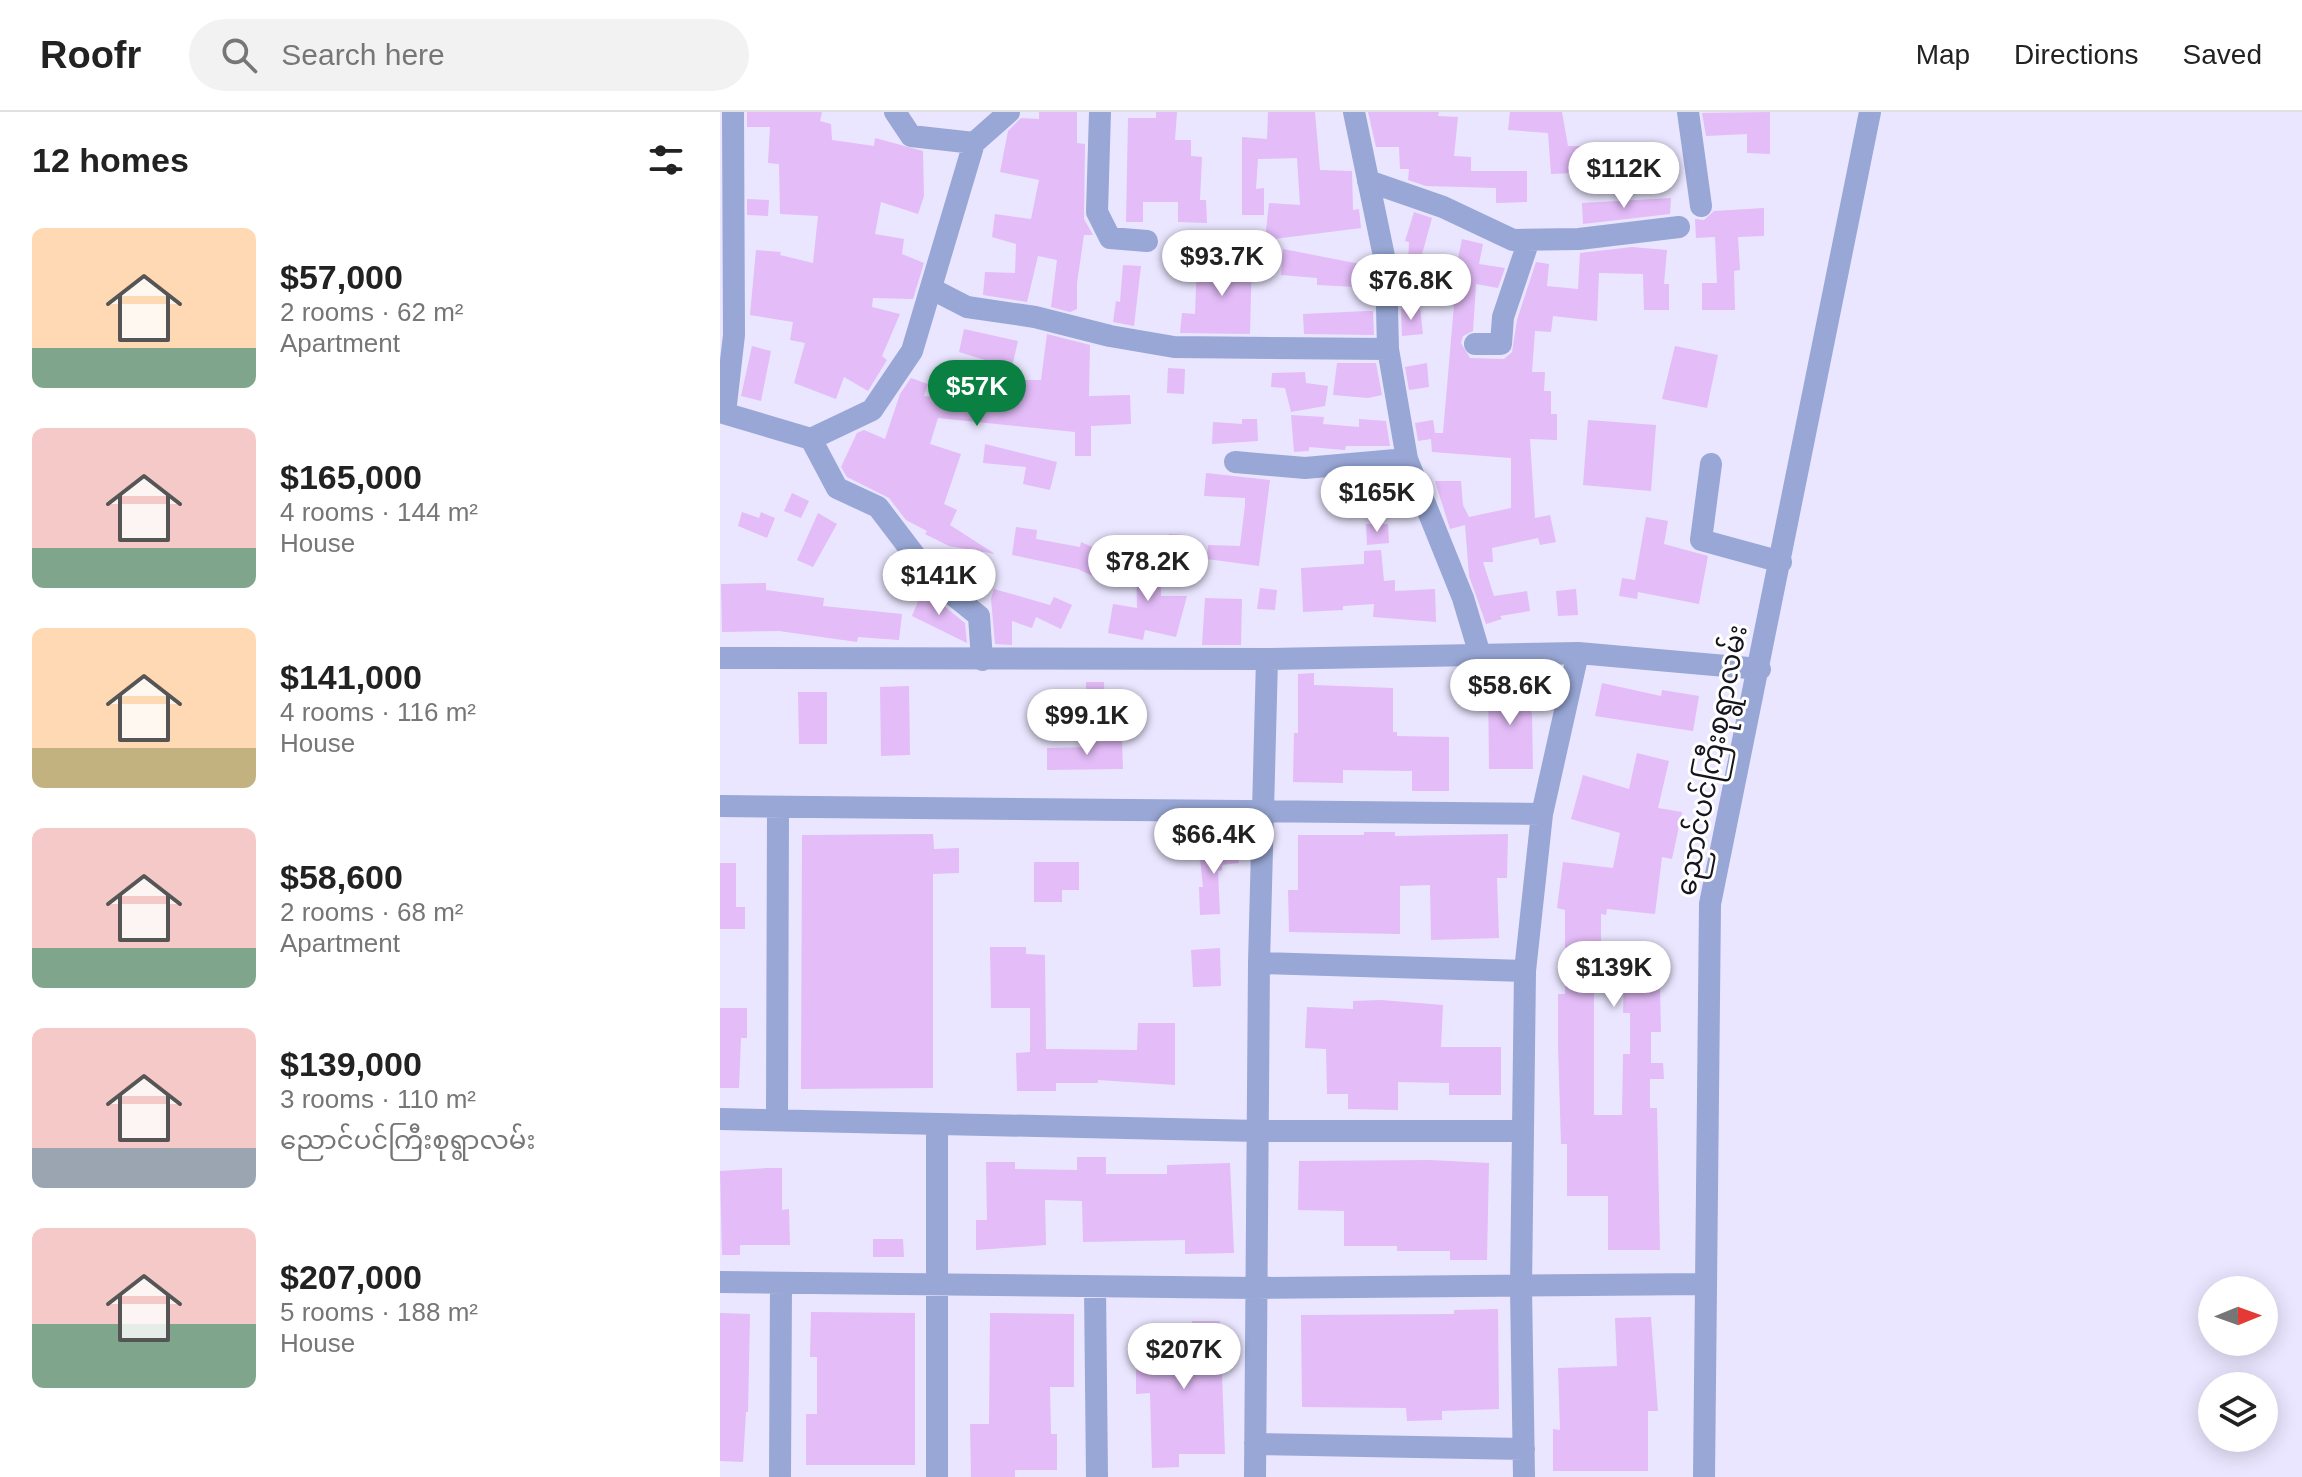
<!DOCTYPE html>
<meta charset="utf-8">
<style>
:root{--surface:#fff;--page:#f2f2f2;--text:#222;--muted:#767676;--line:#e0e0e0;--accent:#0b8043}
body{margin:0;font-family:Helvetica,"Noto Sans Myanmar",sans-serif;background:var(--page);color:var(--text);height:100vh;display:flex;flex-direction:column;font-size:30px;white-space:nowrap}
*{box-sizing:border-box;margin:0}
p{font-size:26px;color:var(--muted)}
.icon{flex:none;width:44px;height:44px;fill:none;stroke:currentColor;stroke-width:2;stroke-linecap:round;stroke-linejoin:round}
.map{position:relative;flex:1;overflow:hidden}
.side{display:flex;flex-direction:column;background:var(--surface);width:720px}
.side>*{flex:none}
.needle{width:52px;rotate:89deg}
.controls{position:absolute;left:1478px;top:1164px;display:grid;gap:16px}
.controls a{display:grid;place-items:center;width:80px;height:80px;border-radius:50%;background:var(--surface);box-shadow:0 4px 20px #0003;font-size:40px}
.price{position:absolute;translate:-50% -68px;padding:0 18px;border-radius:28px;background:#fff;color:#222;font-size:26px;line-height:52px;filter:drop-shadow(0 2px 4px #0008)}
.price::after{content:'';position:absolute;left:50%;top:48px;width:24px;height:18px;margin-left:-12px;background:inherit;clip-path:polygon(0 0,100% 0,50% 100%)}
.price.on{background:var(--accent);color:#fff}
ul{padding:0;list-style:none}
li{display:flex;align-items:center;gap:24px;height:200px;padding:0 32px}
li span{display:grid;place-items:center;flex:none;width:224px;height:160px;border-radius:12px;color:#555}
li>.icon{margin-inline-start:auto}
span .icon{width:96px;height:96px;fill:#fffc;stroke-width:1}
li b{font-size:34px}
h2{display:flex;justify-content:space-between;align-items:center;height:96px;padding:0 32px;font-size:34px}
header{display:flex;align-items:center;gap:48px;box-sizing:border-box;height:112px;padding:0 40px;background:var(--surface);border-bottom:2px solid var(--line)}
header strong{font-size:38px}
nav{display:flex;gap:44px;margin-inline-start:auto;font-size:28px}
.search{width:560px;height:72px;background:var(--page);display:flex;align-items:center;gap:20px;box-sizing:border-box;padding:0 28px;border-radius:44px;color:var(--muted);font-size:30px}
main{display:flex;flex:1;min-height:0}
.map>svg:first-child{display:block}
.building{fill:#e3bcf8;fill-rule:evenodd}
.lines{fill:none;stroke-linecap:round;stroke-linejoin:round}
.minor{stroke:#98a7d5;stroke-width:22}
.labels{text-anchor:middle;stroke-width:6;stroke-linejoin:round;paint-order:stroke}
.street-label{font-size:28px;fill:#16141f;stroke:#fff}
</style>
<header>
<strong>Roofr</strong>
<div class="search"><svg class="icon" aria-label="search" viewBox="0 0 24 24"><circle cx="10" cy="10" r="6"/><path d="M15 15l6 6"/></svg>Search here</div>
<nav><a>Map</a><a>Directions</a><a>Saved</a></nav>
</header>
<main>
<section class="side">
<h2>12 homes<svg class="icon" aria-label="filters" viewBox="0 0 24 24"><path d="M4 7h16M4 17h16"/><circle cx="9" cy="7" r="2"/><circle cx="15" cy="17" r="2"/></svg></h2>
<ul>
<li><span style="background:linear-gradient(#ffd9b3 75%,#7fa58c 0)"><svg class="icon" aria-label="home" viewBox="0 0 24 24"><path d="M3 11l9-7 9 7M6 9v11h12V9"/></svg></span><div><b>$57,000</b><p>2 rooms · 62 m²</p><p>Apartment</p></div></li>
<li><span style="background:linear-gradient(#f6c9c9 75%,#7fa58c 0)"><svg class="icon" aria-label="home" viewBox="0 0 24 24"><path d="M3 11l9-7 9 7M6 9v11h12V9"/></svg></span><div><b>$165,000</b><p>4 rooms · 144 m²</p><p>House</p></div></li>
<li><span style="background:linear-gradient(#ffd9b3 75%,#c2b280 0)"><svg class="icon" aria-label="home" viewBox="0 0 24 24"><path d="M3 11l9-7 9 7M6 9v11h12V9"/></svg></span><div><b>$141,000</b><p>4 rooms · 116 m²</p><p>House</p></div></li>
<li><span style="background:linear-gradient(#f6c9c9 75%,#7fa58c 0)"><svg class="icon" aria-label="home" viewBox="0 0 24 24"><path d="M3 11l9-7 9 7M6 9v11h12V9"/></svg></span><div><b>$58,600</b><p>2 rooms · 68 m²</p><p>Apartment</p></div></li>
<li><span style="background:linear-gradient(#f6c9c9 75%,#9aa5b1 0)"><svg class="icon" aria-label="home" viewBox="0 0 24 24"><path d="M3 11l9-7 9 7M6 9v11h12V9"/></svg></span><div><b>$139,000</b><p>3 rooms · 110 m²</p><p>ညောင်ပင်ကြီးစုရွာလမ်း</p></div></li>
<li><span style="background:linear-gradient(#f6c9c9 60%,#7fa58c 0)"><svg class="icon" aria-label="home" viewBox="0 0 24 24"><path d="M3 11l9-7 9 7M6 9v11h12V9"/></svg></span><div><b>$207,000</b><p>5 rooms · 188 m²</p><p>House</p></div></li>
</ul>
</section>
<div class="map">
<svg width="1582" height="1365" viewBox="0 0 1582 1365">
<rect width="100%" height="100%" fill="#eae6ff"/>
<path class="building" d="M27 0H102L100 9 111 12 112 28 154 34 155 26 203 39 204 84 198 102 161 90 155 122 184 127 182 142 204 151 193 187 153 186 152 195 180 202 162 244 167 248 148 279 124 265 116 287 74 271 85 231 70 228 73 210 30 203 36 138 61 140 60 143 93 151 98 104 60 102 59 52 48 51 50 15H27Z
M319 0H357V31L365 32 364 107 373 123H364L357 171V197L350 200 331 195 337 148 318 144 307 190 263 183 265 160 295 161 296 132 272 125 275 102 311 107 319 68 280 60 288 19 301 6 319 7Z
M436 0H457L455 28H471V44L482 45 480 88H486L487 111 458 110V90H423V110H406L408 6H436Z
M548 0H595L600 58 632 59 633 98 639 97 641 116 545 128 549 91 580 93 577 46 538 47 536 77 544 76V103H522V25L547 27Z
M648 0H719L718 4 738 5 734 44 751 45V59H807V90L776 91V76L706 74 688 68 689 57H680L679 35H656Z
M790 0H842L848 34H921L922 54 854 55V61L831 62 828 21 788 18Z
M1050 0V42L1027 41V22L986 24 982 1Z
M951 86 950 102 863 112 862 91Z
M27 87 49 88 48 104 27 103Z
M1044 96V124L1018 125 1020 158 1014 159 1015 198H982V171H997L995 125 976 126 975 107 984 108 994 99Z
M694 100 712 106 696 164 734 165 742 127 763 132 759 152 785 156 778 176 756 172 753 219 743 224 741 231 750 246 784 247 792 240 797 208 816 150 829 152 827 174 858 177 860 141 912 135 947 138 944 172H949V198H924L923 162 879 161 877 209 833 204 831 220 815 219 812 260H825L824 279H831V302H837V328L810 327 815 406 830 403 836 430 820 433 818 426 772 436 773 450H763L774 484 807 479 810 499 780 504 782 507 766 512 749 464 745 413 730 417 715 369H741L743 393 749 405 791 396V346L712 340 711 327 698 329 695 311 713 308 715 321H723L734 193 696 192V179L687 178 689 130 685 129Z
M563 137 640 152 635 175 597 173V166L561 163Z
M510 140 532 141 530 222 460 221 462 201 475 202 477 150 509 151Z
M403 153 421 154 414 214 393 210 396 189 400 190Z
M700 196 703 222 682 224 681 197Z
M647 199H653L654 223 584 222 583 202Z
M244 217 298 229 289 268H321L327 222 370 233 369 284 410 283 411 312 371 314V344H355V320L218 306 210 332 241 342 224 392 237 398 230 413 275 442 229 434 205 422 207 419 186 408 169 386 127 365 121 355 137 321 144 318 165 327 180 282 191 266 208 272 204 284 273 292 275 251 239 240Z
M32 234 51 239 41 289 21 284Z
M955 234 998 243 987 296 942 287Z
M617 251H656L662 283 648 286 613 283Z
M707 251 709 275 689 278 685 255Z
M448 256 465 257 464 282 447 281Z
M585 260 586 271 608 274 605 294 571 300 565 276 551 275 552 261Z
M571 303 604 305 603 312 639 315V307L666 309 670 334H626L625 338 589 335V339L574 340Z
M522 307H537L538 329 492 332 493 310 522 312Z
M868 308 936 313 931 379 863 373Z
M265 332 337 350 330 378 303 372 306 355 263 351Z
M486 361 550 368 539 454 487 447 488 433 520 434 525 393V386L484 384Z
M613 368H679L689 399 613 387Z
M72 381 89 389 81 406 64 399Z
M22 400 39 406 41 400 55 406 47 426 18 414Z
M98 401 117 412 93 455 77 448Z
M926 405 948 409 944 432 988 444 979 492 918 480 917 487 899 484 902 466 915 468Z
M646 412H668L669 431 647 433Z
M296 415 317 418 316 427 360 435 361 430 399 447 389 472 358 457 292 443Z
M449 422 466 423 464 444 447 443Z
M416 438H440L441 484H467L456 525 425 518 423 528 388 521 393 492 417 496Z
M661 438 664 469 675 468V479L715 477 716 510 653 505 654 492 623 494V498L583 500 581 456 644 452V439Z
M235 439 251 446 238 469 225 458Z
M46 471V478L104 486 103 494 182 502 179 528 138 525 137 530 59 519 2 520 1 472Z
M540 476 557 478 555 498 537 497Z
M203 477 245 511 247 531 192 504Z
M274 477 330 493 334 485 352 493 341 517 316 505 312 516 292 509V533L275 532 271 487Z
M856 477 858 503 838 504 836 479Z
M485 486 522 487 521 533H482Z
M594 561V573L673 576V620H677V624L729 625V679H692V659L623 658V671L573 670 574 621H578V562Z
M366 570H384L385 603H366Z
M768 570H802L812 603 813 657H769Z
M882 571 941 584 942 578 979 584 973 619 875 604Z
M189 574 190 643 161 644 160 575Z
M78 580H107V632H79Z
M402 628 403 657 327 658V636L373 635V630Z
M917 641 949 649 938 696 962 700 952 747 942 745 935 802 887 797 886 803 881 802V836L939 835 941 920H931V951H943L944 967H930V996H937L940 1138H888V1084H847V1032H841L838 933V882H845V798L837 796 843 750 893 756 900 721 851 707 863 663 909 677ZM874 866H904L903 901H910V942H903L902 1003H874Z
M644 720H675V724L788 722 787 766H777L779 826 711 828 710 773 680 774V822L569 820 568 778H578V723H644Z
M213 722 214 737 239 736V761L213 762V976L81 977 82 723Z
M517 733 519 751 502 753V758L498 759 500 802 480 803 479 775H483L479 737Z
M314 750H359V778H342V790H314Z
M0 751H16V795H25V817H0Z
M270 835H306V842L325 843 326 937 417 938 418 911H455V973L378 968V971H336V979H297L296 941 310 940V896H271Z
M500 836 501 874 473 875 471 838Z
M661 888 723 893 721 935H781V983H729V971L678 970V998L628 997V982H607L606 937 585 936 587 895 633 897V889Z
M0 896H27V926H21L19 976H0Z
M357 1045H386V1062H447V1053L510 1051 514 1141 465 1142V1128L363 1130 362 1089 325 1088 326 1133 256 1138V1108H267L266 1050H295V1057L357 1058Z
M710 1048 769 1051 767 1148H730V1139H677V1134H624V1099L578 1098 579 1049Z
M46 1056H62V1098L69 1097 70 1133H20V1143H2L0 1059Z
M153 1127H183L184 1145H153Z
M778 1197 779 1297 722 1299V1308L687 1309 686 1296 582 1295 581 1203 734 1202V1198Z
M91 1200 195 1201V1353H86V1302H97V1245H90Z
M0 1201 30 1202 28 1300H26L23 1350 0 1349Z
M270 1201 354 1202V1275H330L331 1322H337V1358H295V1365H251L250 1312H269Z
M931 1205 938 1299H928V1359H833V1317L840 1318 838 1256 897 1254 895 1206Z
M472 1209H500L505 1342H459V1355L432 1356 430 1281 416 1282V1258H427L426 1215 472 1214Z"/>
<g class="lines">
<path class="minor" d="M175 0 191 24 254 31
M380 0 377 100 390 126 427 129
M634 0 666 154 668 237 687 347 743 486 760 543
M968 0 981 94
M648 69 723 95 793 128 859 127 959 115
M212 177 247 195 315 205 390 224 454 235 668 237
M755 232H781L783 205 809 128
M0 300 91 327 152 298 192 239 254 31 289 0
M5 301 14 223 13 0
M91 327 117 376 158 395 212 466 259 504 262 548
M515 350 585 356 687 347
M991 352 981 428 1061 450
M0 546 547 547 858 541 1040 557
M0 694 822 702
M539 851 805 859
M0 1007 538 1019H803
M57 1008 58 695
M217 1012V1365
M0 1170 536 1176 986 1172
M375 1175 377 1365
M535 1332 804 1337
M60 1365 61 1171
M535 1365 539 851 547 547
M804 1365 801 1176 805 859 822 702 858 541
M984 1365 990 792 1150 0"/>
</g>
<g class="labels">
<g class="street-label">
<text transform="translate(991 648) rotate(-79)" y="10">ညောင်ပင်ကြီးစုရွာလမ်း</text>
</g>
</g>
</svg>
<div class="controls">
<a><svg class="needle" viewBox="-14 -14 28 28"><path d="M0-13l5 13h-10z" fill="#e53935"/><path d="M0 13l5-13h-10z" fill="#767676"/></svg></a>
<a><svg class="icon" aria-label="layers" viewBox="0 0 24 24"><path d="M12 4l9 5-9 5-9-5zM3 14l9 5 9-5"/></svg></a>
</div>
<b class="price" style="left:904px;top:98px">$112K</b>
<b class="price" style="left:502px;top:186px">$93.7K</b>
<b class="price" style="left:691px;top:210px">$76.8K</b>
<b class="price on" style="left:257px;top:316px">$57K</b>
<b class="price" style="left:657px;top:422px">$165K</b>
<b class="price" style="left:428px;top:491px">$78.2K</b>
<b class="price" style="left:219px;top:505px">$141K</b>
<b class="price" style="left:790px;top:615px">$58.6K</b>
<b class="price" style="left:367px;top:645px">$99.1K</b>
<b class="price" style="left:494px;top:764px">$66.4K</b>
<b class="price" style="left:894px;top:897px">$139K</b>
<b class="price" style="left:464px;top:1279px">$207K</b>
</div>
</main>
